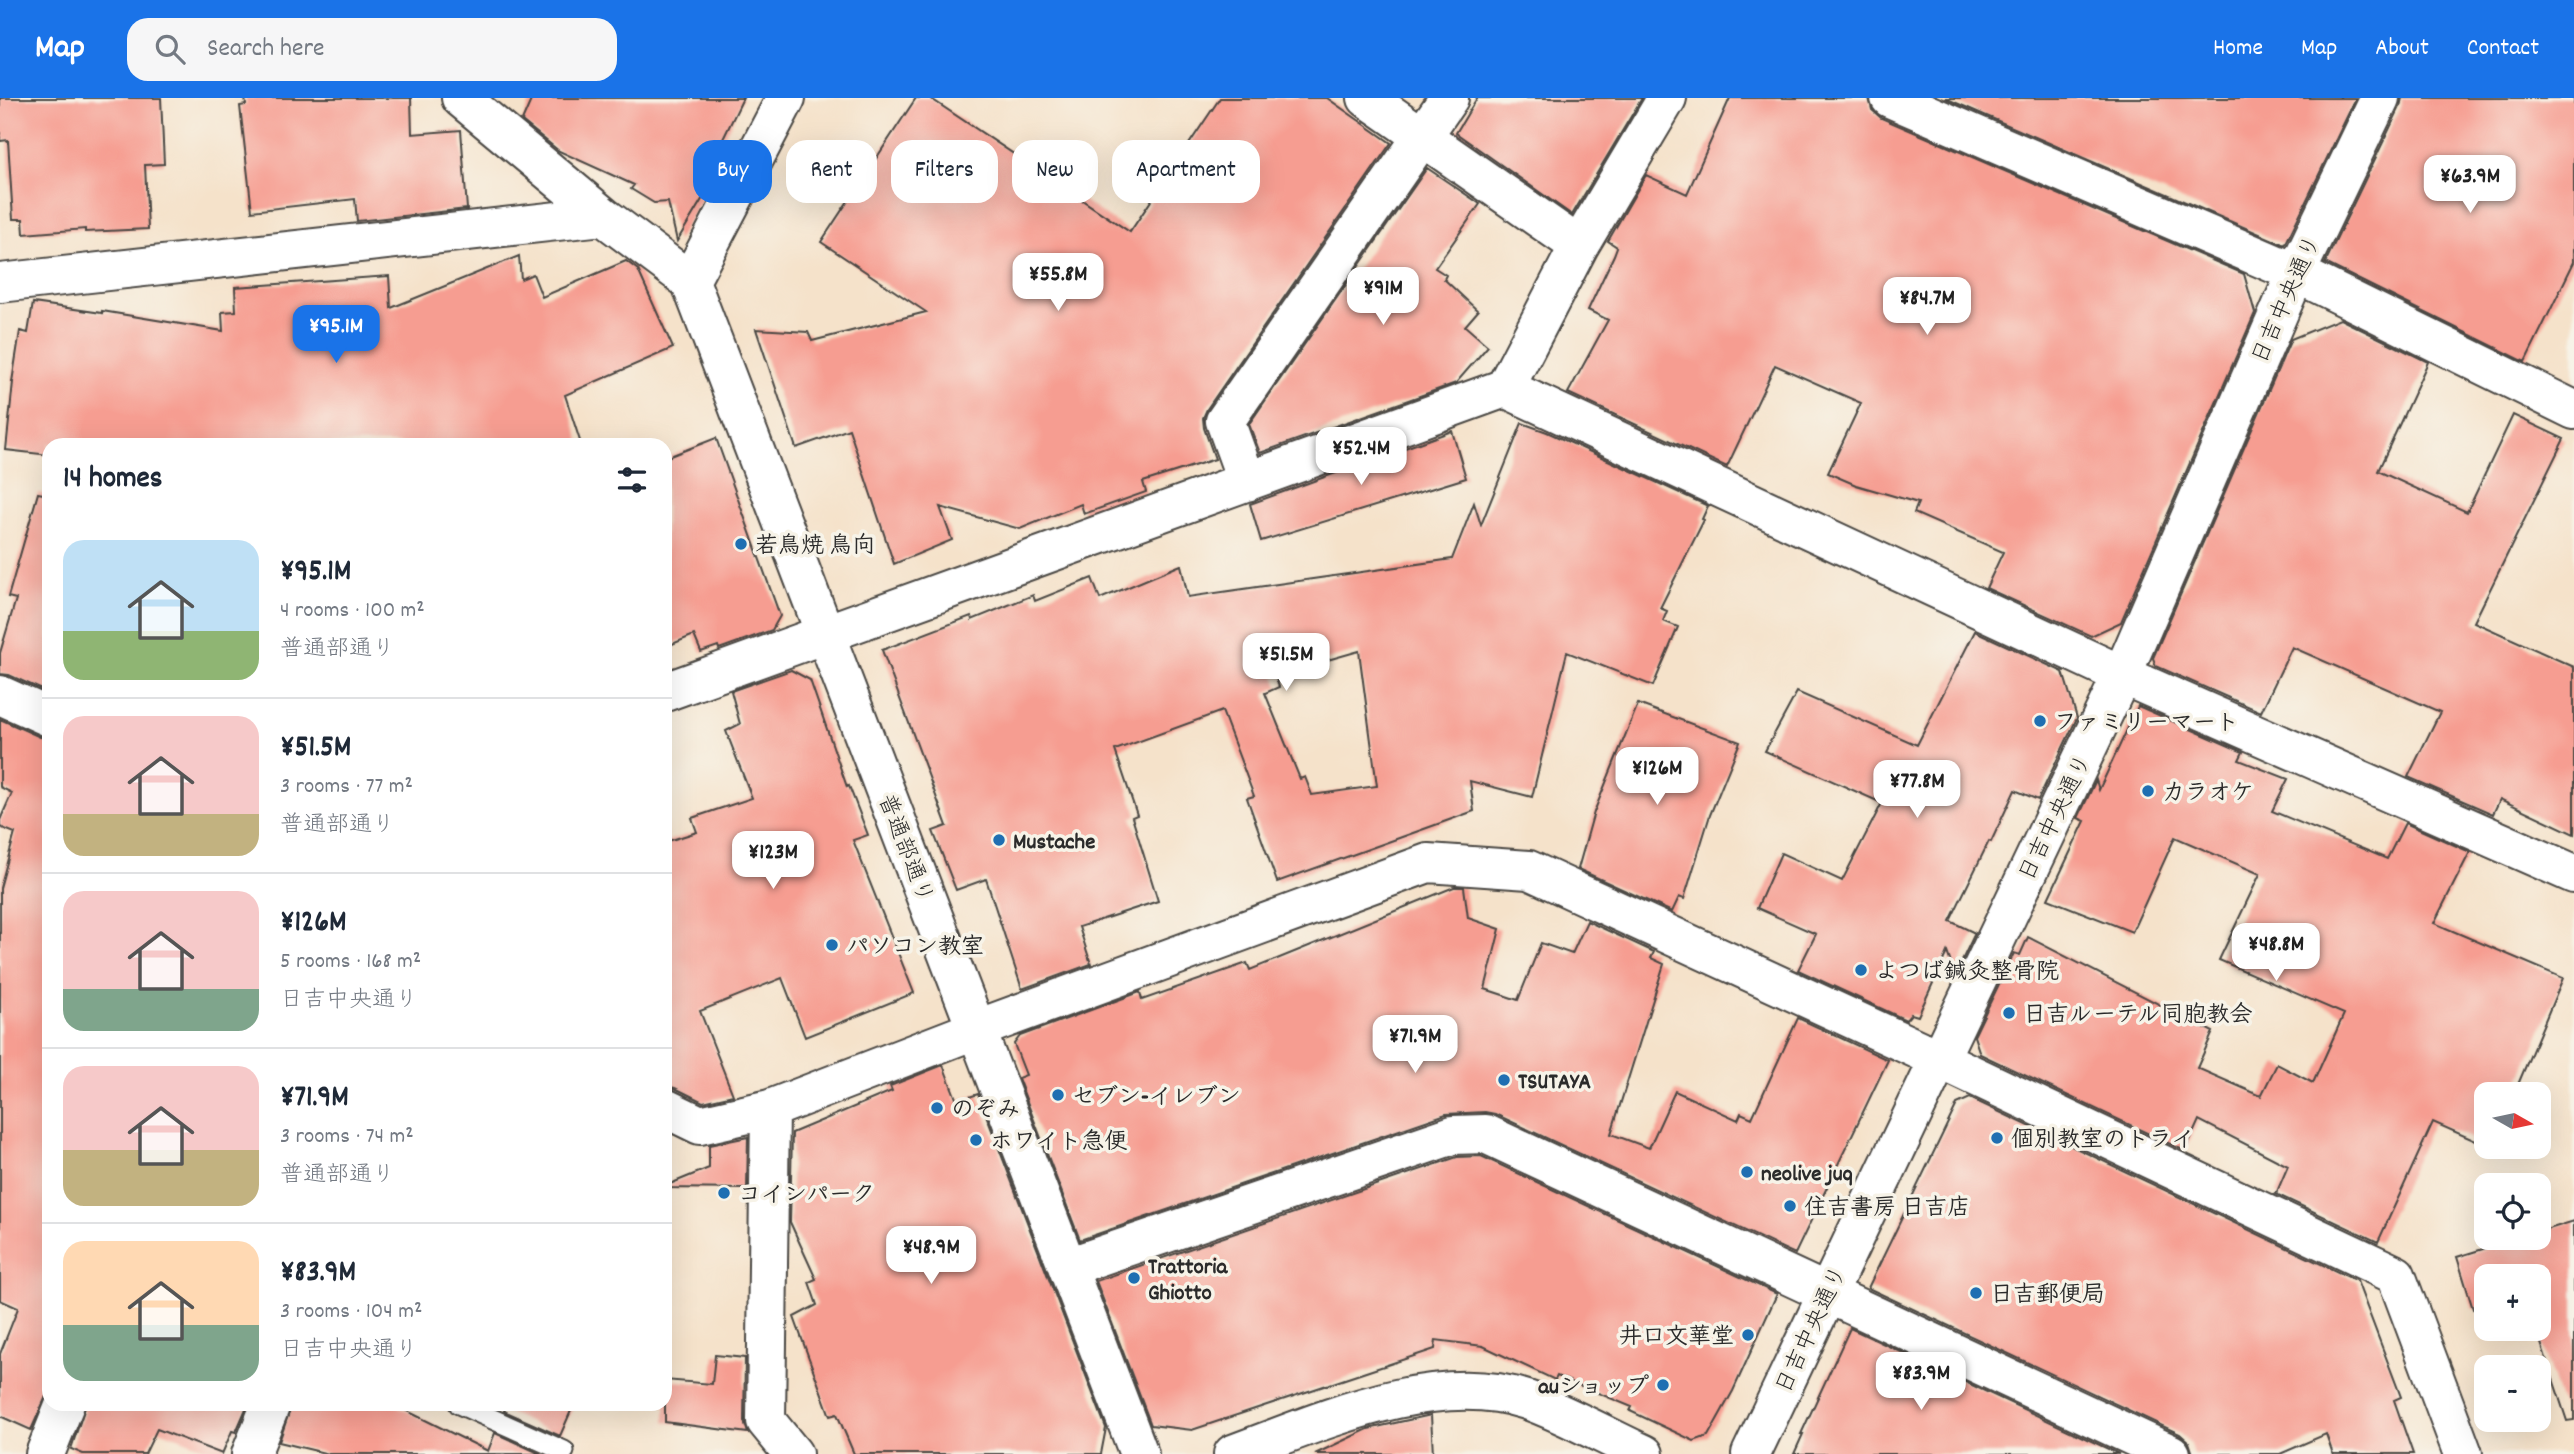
<!DOCTYPE html>
<meta charset="utf-8">
<style>
:root{--surface:#fff;--page:#f6f6f7;--text:#1f2937;--muted:#747a83;--line:#e0e1e3;--accent:#1a73e8}
body{margin:0;font-family:Dekko,"Klee One",sans-serif;background:var(--page);color:var(--text);height:100vh;display:flex;flex-direction:column;font-size:26px;white-space:nowrap}
*{box-sizing:border-box;margin:0}
p{font-size:23px;color:var(--muted)}
.icon{flex:none;width:38px;height:38px;fill:none;stroke:currentColor;stroke-width:2;stroke-linecap:round;stroke-linejoin:round}
.map{position:relative;flex:1;overflow:hidden}
.side{position:absolute;left:42px;top:340px;width:630px;height:973px;display:flex;flex-direction:column;background:var(--surface);border-radius:21px;box-shadow:0 7px 28px #0002}
.side>*{flex:none}
.top-card{position:absolute;left:693px;top:42px;width:665px;height:63px;display:flex;gap:14px}
.needle{width:46px;rotate:99deg}
.tools{position:absolute;left:2474px;top:984px;display:grid;gap:14px}
.tools a{display:grid;place-items:center;width:77px;height:77px;border-radius:14px;background:var(--surface);box-shadow:0 7px 28px #0002;font-size:35px}
.price{position:absolute;translate:-50% -60px;padding:0 16px;border-radius:14px;background:#fff;color:#222;font-size:23px;line-height:46px;filter:drop-shadow(0 2px 4px #0008)}
.price::after{content:'';position:absolute;left:50%;top:42px;width:21px;height:16px;margin-left:-10px;background:inherit;clip-path:polygon(0 0,100% 0,50% 100%)}
.price.on{background:var(--accent);color:#fff}
ul{padding:0;list-style:none}
li{display:flex;align-items:center;gap:21px;height:175px;padding:0 21px}
li+li{border-top:2px solid var(--line)}
li span{display:grid;place-items:center;flex:none;width:196px;height:140px;border-radius:21px;color:#555}
li>.icon{margin-inline-start:auto}
span .icon{width:84px;height:84px;fill:#fffc;stroke-width:1}
li b{font-size:30px}
h2{display:flex;justify-content:space-between;align-items:center;height:84px;padding:0 21px;font-size:30px}
.chip{padding:0 24px;border-radius:21px;background:var(--surface);box-shadow:0 7px 28px #0002;font-size:24px;line-height:63px}
.chip.on{background:var(--accent);color:#fff}
header{display:flex;align-items:center;gap:42px;box-sizing:border-box;height:98px;padding:0 35px;background:var(--accent);color:#fff}
header strong{font-size:33px}
nav{display:flex;gap:38px;margin-inline-start:auto;font-size:24px}
.search{width:490px;height:63px;background:var(--page);display:flex;align-items:center;gap:18px;box-sizing:border-box;padding:0 24px;border-radius:21px;color:var(--muted);font-size:26px}
.map>svg:first-child{display:block}
.building{fill:#f69d91;fill-rule:evenodd}
.lines{fill:none;stroke-linecap:round;stroke-linejoin:round}
.lane-casing{stroke:#494643;stroke-width:23}
.street-casing{stroke:#494643;stroke-width:42}
.lane{stroke:#fff;stroke-width:19}
.street{stroke:#fff;stroke-width:38}
.poi-dot{fill:#1f6fb2;stroke:#f7f3e8;stroke-width:2.5}
.labels{text-anchor:middle;stroke-width:7;stroke-linejoin:round;paint-order:stroke}
.street-label{font-size:23px;fill:#2b2b2b;stroke:#f7f3e8}
.poi-label{font-size:23px;font-weight:bold;fill:#2b2b2b;stroke:#f7f3e8;text-anchor:start}
</style>
<header>
<strong>Map</strong>
<div class="search"><svg class="icon" aria-label="search" viewBox="0 0 24 24"><circle cx="10" cy="10" r="6"/><path d="M15 15l6 6"/></svg>Search here</div>
<nav><a>Home</a><a>Map</a><a>About</a><a>Contact</a></nav>
</header>
<div class="map">
<svg width="2574" height="1356" viewBox="0 0 2574 1356">
<rect width="100%" height="100%" fill="#f7f3e8"/>
<filter id="ink" filterUnits="userSpaceOnUse"><feTurbulence type="fractalNoise" baseFrequency=".0143" numOctaves="2"/><feDisplacementMap in="SourceGraphic" scale="14" xChannelSelector="R" yChannelSelector="G"/><feConvolveMatrix kernelMatrix="1 2 1 2 8 2 1 2 1" color-interpolation-filters="sRGB"/></filter>
<filter id="wash" filterUnits="userSpaceOnUse"><feTurbulence type="fractalNoise" baseFrequency=".00686" numOctaves="4" result="noise"/><feDisplacementMap in="SourceGraphic" scale="28" xChannelSelector="R" yChannelSelector="G"/><feGaussianBlur stdDeviation="1.57" result="paint"/><feColorMatrix in="noise" values="0 0 0 0 0 0 0 0 0 0 0 0 0 0 0 0 0 1.4 0 .05"/><feComposite in="paint" operator="in"/></filter>
<g filter="url(#wash)">
<rect width="100%" height="100%" fill="#f5e2ca"/>
<g id="blocks">
<path class="building" d="M0 0H161L164 66 145 67 148 131 85 134V131L24 136 23 121H13L8 42 0 43Z
M245 0H411L412 36 461 32 467 111 357 123 355 101 252 113 240 8 246 7Z
M532 0H743L710 68 719 73 677 143 668 104 654 105 631 91 634 87 559 53 522 23Z
M916 0H930L1130 134 1220 0H1327L1391 45 1207 311 1203 320 1204 330 1215 361 1143 384 1146 394 1084 416 1081 406 1020 431 940 409 952 442 894 466 849 331 796 350 756 231 808 234 812 243 926 214 821 144Z
M1477 0H1642L1572 117 1456 35Z
M1730 0H1869L1872 12 1881 20 2244 176 2255 215 2121 524 2091 538 1986 490 2003 454 1914 415 1918 405 1856 387 1828 375 1861 305 1775 267 1727 369 1568 295 1608 222 1588 212 1614 157 1617 149 1608 143 1646 77 1687 96Z
M1945 0H2356L2285 147Z
M2402 0H2574V164L2525 264 2325 165 2400 9Z
M1427 70 1480 106 1435 170 1446 177 1444 181 1478 213 1465 228 1488 248 1456 285 1260 355 1249 326Z
M519 158 521 181 533 176 542 199 626 163 638 172 673 250 565 297 581 346H49V357L6 352 13 284H12L20 233 28 235 33 205 102 215V213L223 233 222 214 236 213 235 189 389 178 391 210Z
M2340 221 2428 264 2378 373 2467 414 2513 317 2564 341 2474 524 2574 569V736L2500 701 2493 716 2408 679 2440 614 2292 549 2261 614 2156 568 2153 560 2291 241Z
M1522 325 1547 334 1708 408 1702 421 1704 422 1660 510 1667 513 1663 523 1678 529 1653 588 1567 554 1532 699 1470 683 1474 713 1277 784 1247 700 1254 698 1222 613 1115 652 1137 717 1132 719 1158 803 1079 829 1091 866 1022 891 986 781 956 792 933 733 947 728 882 552 971 518 972 522 1033 497 1035 503 1092 480 1100 501 1181 467 1188 499 1452 461 1474 405 1481 427ZM1359 553 1377 688 1312 697 1305 679 1300 681 1265 595 1279 589 1275 577Z
M1452 333 1466 380 1261 443 1250 406Z
M716 340 780 518 772 532 719 551 718 548 701 554 694 537 665 549V360Z
M38 395 49 397V595L9 577 0 576V555L16 501 8 499Z
M1975 533 2063 574 2077 620 2038 702 2015 692 1991 744 1989 743 1950 823 1975 835 1955 877 1947 854 1918 918 1911 916 1906 922 1798 872 1816 836 1757 810 1781 755 1842 783 1882 705 1765 653 1797 594 1917 647Z
M791 572 810 582 847 689 849 688 868 737 853 742 914 895 805 939 782 880 700 913 733 997 703 1004 675 990 665 988V744L697 734 692 720 752 700 726 633 740 626 731 593Z
M1638 606 1740 644 1710 717 1684 801 1679 799 1672 814 1578 771 1594 714Z
M2138 608 2243 654 2239 662 2288 681 2272 713 2387 761 2405 725 2470 754 2434 825 2563 880 2514 996H2487V1048L2433 1024 2378 1144 2276 1096 2288 1068 2199 1022 2185 1053 1980 956 1974 938 2014 855 2020 857 2028 839 2213 934 2197 970 2261 998 2277 966 2313 985 2344 916 2219 862 2260 776 2175 739 2132 834 2048 801 2085 723 2078 720 2096 682 2099 692Z
M0 621 40 639 49 640V1292L31 1332 0 1318V1256L18 1210 0 1202V790L15 735 0 729V722L12 695 0 689Z
M1454 789H1464L1468 820 1500 831 1485 891 1518 902 1541 845 1572 856 1587 823 1654 854 1651 860 1664 866 1611 1036 1649 1050 1675 993 1738 1022 1741 1015 1752 1020 1798 920 1888 962 1795 1156 1495 1016 1485 1014 1446 1016 1080 1142 1018 980 1026 977 1014 946 1020 938 1140 894 1142 902 1247 865 1250 872Z
M943 967 957 1003 978 996 1106 1330 1101 1356H854L837 1316 830 1318 794 1219 817 1207 809 1184 816 1181 790 1124 792 1035 892 993 890 988Z
M1970 1000 2357 1183 2401 1299 2394 1302 2413 1356H2333L2326 1336 2280 1356H2193L2189 1344 2180 1336 1868 1190 1957 1006Z
M748 1039 747 1091 665 1090V1088L709 1070V1047Z
M1481 1058 1777 1196 1733 1293 1708 1338 1694 1343 1630 1313 1632 1309 1557 1278 1555 1282 1483 1248 1436 1242 1435 1251 1192 1332 1151 1327 1096 1183 1457 1059Z
M2574 1123V1322L2567 1323 2536 1230H2539V1178H2487V1207L2473 1211 2457 1159 2522 1139H2539V1134Z
M1850 1230 2119 1356H1794L1803 1336H1801Z
M715 1257 745 1260 744 1323 748 1335 665 1324V1282L712 1286Z
M86 1306H248L236 1334 232 1333 222 1356 157 1331 145 1356H83L71 1351Z
M292 1306H393L488 1353 495 1335 541 1356H329L279 1344Z
M507 1306H574L560 1338 504 1313Z
M1431 1317 1433 1356H1315L1368 1331Z"/>
</g>
</g>
<g filter="url(#ink)">
<use href="#blocks" fill-opacity="0" stroke="#494643" stroke-width="2"/>
<g class="lines">
<g class="lane-casing">
<path id="lane" d="M459 1306 564 1353"/>
</g>
<g class="street-casing">
<path id="street" d="M461 0 603 118
M1367 0 1579 148
M1890 0 2296 175 2574 312
M690 183 1139 1356
M690 183 786 0
M0 185 603 118 690 183
M1505 290 2122 577 2574 776
M1247 384 1225 323 1449 0
M665 594 1505 290 1579 148 1667 0
M0 597 49 619
M665 1010 700 1027 770 1011 977 931 1428 765 1529 772 1939 961 2396 1177 2463 1356
M770 1011 766 1323 793 1356
M1068 1169 1453 1037 1486 1036 2171 1356
M45 1356 65 1306
M251 1356 271 1306
M1233 1356C1320 1324 1435 1271 1527 1302 1564 1315 1607 1339 1644 1356
M1751 1356 2122 577 2296 175 2380 0"/>
</g>
<use href="#lane" class="lane"/>
<use href="#street" class="street"/>
</g>
</g>
<g class="poi-dot">
<circle cx="741" cy="446" r="7"/>
<circle cx="2040" cy="623" r="7"/>
<circle cx="2148" cy="693" r="7"/>
<circle cx="999" cy="742" r="7"/>
<circle cx="832" cy="847" r="7"/>
<circle cx="1861" cy="872" r="7"/>
<circle cx="2009" cy="915" r="7"/>
<circle cx="1504" cy="982" r="7"/>
<circle cx="1058" cy="997" r="7"/>
<circle cx="937" cy="1010" r="7"/>
<circle cx="1997" cy="1040" r="7"/>
<circle cx="976" cy="1042" r="7"/>
<circle cx="1747" cy="1074" r="7"/>
<circle cx="724" cy="1095" r="7"/>
<circle cx="1790" cy="1108" r="7"/>
<circle cx="1134" cy="1180" r="7"/>
<circle cx="1976" cy="1195" r="7"/>
<circle cx="1748" cy="1237" r="7"/>
<circle cx="1663" cy="1287" r="7"/>
</g>
<g class="labels">
<g class="street-label">
<text transform="translate(2285 201) rotate(-66)" y="8">日吉中央通り</text>
<text transform="translate(2054 719) rotate(-64)" y="8">日吉中央通り</text>
<text transform="translate(907 750) rotate(69)" y="8">普通部通り</text>
<text transform="translate(1810 1231) rotate(-65)" y="8">日吉中央通り</text>
</g>
<g class="poi-label">
<text x="755" y="454">若鳥焼 鳥向</text>
<text x="2054" y="631">ファミリーマート</text>
<text x="2162" y="701">カラオケ</text>
<text x="1013" y="750">Mustache</text>
<text x="846" y="855">パソコン教室</text>
<text x="1875" y="880">よつば鍼灸整骨院</text>
<text x="2023" y="923">日吉ルーテル同胞教会</text>
<text x="1518" y="990">TSUTAYA</text>
<text x="1072" y="1005">セブン-イレブン</text>
<text x="951" y="1018">のぞみ</text>
<text x="2011" y="1048">個別教室のトライ</text>
<text x="990" y="1050">ホワイト急便</text>
<text x="1761" y="1082">neolive juq</text>
<text x="738" y="1103">コインパーク</text>
<text x="1804" y="1116">住吉書房 日吉店</text>
<text x="1148" y="1175">Trattoria<tspan x="1148" dy="26">Ghiotto</tspan></text>
<text x="1990" y="1203">日吉郵便局</text>
<text x="1734" y="1245" text-anchor="end">井口文華堂</text>
<text x="1649" y="1295" text-anchor="end">auショップ</text>
</g>
</g>
</svg>
<div class="tools">
<a><svg class="needle" viewBox="-14 -14 28 28"><path d="M0-13l5 13h-10z" fill="#e53935"/><path d="M0 13l5-13h-10z" fill="#747a83"/></svg></a>
<a><svg class="icon" aria-label="locate" viewBox="0 0 24 24"><circle cx="12" cy="12" r="6"/><path d="M12 2v4M12 18v4M2 12h4M18 12h4"/></svg></a>
<a>+</a>
<a>−</a>
</div>
<b class="price" style="left:2470px;top:117px">¥63.9M</b>
<b class="price" style="left:1058px;top:215px">¥55.8M</b>
<b class="price" style="left:1383px;top:229px">¥91M</b>
<b class="price" style="left:1927px;top:239px">¥84.7M</b>
<b class="price on" style="left:336px;top:267px">¥95.1M</b>
<b class="price" style="left:1361px;top:389px">¥52.4M</b>
<b class="price" style="left:1286px;top:595px">¥51.5M</b>
<b class="price" style="left:1657px;top:709px">¥126M</b>
<b class="price" style="left:1917px;top:722px">¥77.8M</b>
<b class="price" style="left:773px;top:793px">¥123M</b>
<b class="price" style="left:2276px;top:885px">¥48.8M</b>
<b class="price" style="left:1415px;top:977px">¥71.9M</b>
<b class="price" style="left:931px;top:1188px">¥48.9M</b>
<b class="price" style="left:1921px;top:1314px">¥83.9M</b>
<div class="top-card">
<a class="chip on">Buy</a>
<a class="chip">Rent</a>
<a class="chip">Filters</a>
<a class="chip">New</a>
<a class="chip">Apartment</a>
</div>
<section class="side">
<h2>14 homes<svg class="icon" aria-label="filters" viewBox="0 0 24 24"><path d="M4 7h16M4 17h16"/><circle cx="9" cy="7" r="2"/><circle cx="15" cy="17" r="2"/></svg></h2>
<ul>
<li><span style="background:linear-gradient(#bfe0f5 65%,#8fb573 0)"><svg class="icon" aria-label="home" viewBox="0 0 24 24"><path d="M3 11l9-7 9 7M6 9v11h12V9"/></svg></span><div><b>¥95.1M</b><p>4 rooms · 100 m²</p><p>普通部通り</p></div></li>
<li><span style="background:linear-gradient(#f6c9c9 70%,#c2b280 0)"><svg class="icon" aria-label="home" viewBox="0 0 24 24"><path d="M3 11l9-7 9 7M6 9v11h12V9"/></svg></span><div><b>¥51.5M</b><p>3 rooms · 77 m²</p><p>普通部通り</p></div></li>
<li><span style="background:linear-gradient(#f6c9c9 70%,#7fa58c 0)"><svg class="icon" aria-label="home" viewBox="0 0 24 24"><path d="M3 11l9-7 9 7M6 9v11h12V9"/></svg></span><div><b>¥126M</b><p>5 rooms · 168 m²</p><p>日吉中央通り</p></div></li>
<li><span style="background:linear-gradient(#f6c9c9 60%,#c2b280 0)"><svg class="icon" aria-label="home" viewBox="0 0 24 24"><path d="M3 11l9-7 9 7M6 9v11h12V9"/></svg></span><div><b>¥71.9M</b><p>3 rooms · 74 m²</p><p>普通部通り</p></div></li>
<li><span style="background:linear-gradient(#ffd9b3 60%,#7fa58c 0)"><svg class="icon" aria-label="home" viewBox="0 0 24 24"><path d="M3 11l9-7 9 7M6 9v11h12V9"/></svg></span><div><b>¥83.9M</b><p>3 rooms · 104 m²</p><p>日吉中央通り</p></div></li>
</ul>
</section>
</div>
